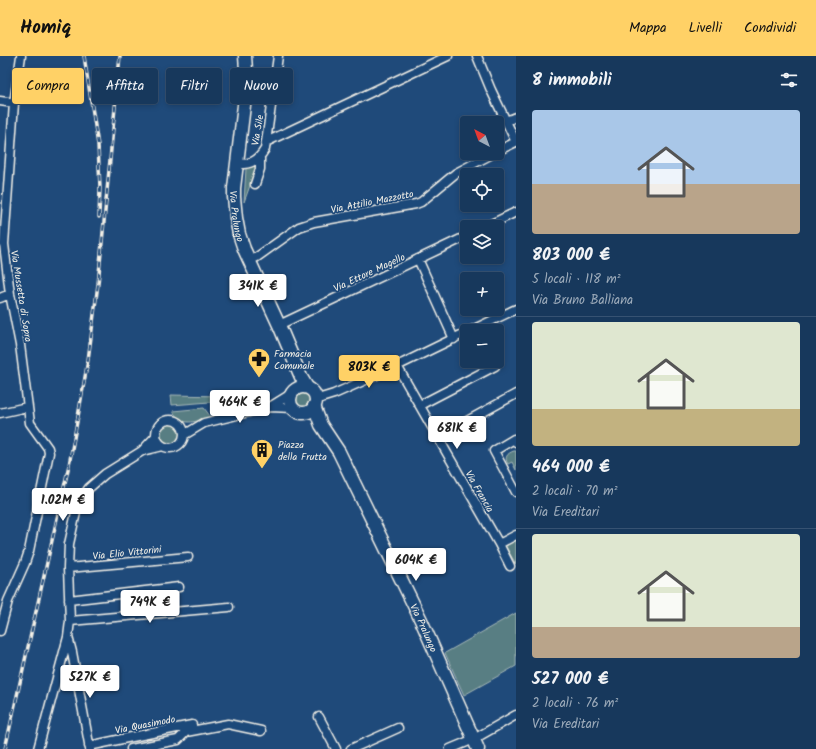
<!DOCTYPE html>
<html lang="it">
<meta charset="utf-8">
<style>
:root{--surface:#17385c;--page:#203f62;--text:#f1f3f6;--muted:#9eacbb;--line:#365272;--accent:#ffd166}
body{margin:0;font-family:Kalam,sans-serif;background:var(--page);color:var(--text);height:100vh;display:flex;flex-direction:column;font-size:15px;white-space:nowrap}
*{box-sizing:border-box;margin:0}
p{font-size:13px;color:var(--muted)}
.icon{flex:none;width:22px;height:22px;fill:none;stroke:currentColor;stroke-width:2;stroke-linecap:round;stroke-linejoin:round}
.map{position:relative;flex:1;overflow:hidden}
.details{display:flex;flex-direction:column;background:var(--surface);width:300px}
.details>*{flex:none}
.hud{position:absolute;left:12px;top:12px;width:380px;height:36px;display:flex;gap:8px}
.needle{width:26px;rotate:319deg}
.controls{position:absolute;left:460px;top:60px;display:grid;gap:8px}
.controls a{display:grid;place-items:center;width:44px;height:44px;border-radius:4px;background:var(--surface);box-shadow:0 2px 6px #0003,0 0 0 1px var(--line);font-size:20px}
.price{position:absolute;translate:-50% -34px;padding:0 9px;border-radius:4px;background:#fff;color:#222;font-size:13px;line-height:26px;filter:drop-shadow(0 1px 2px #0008)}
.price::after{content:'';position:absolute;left:50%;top:24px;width:12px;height:9px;margin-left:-6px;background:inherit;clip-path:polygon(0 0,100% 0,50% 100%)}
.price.current{background:var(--accent);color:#111}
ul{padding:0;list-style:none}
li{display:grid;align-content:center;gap:8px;height:212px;padding:0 16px}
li+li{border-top:1px solid var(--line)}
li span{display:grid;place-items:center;height:124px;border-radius:4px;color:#555}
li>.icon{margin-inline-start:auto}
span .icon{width:72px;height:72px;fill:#fffc;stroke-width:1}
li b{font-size:17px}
h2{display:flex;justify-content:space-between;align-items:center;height:48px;padding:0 16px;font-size:17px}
.tag{padding:0 14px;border-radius:4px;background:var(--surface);box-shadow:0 2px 6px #0003,0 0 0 1px var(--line);font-size:14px;line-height:36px}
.tag.current{background:var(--accent);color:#111}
header{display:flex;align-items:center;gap:24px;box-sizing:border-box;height:56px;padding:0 20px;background:var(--accent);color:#111}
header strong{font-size:19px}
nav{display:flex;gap:22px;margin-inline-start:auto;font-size:14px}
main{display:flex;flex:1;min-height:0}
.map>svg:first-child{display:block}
.green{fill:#597e83;stroke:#a6b8b6}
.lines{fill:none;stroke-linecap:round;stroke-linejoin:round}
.street-casing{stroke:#f4f1e8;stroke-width:11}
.secondary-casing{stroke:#f4f1e8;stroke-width:15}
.street{stroke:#1f4a7a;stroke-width:8}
.secondary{stroke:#1f4a7a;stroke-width:12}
.rail-casing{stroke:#f4f1e8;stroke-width:3.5}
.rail{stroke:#1f4a7a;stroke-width:2;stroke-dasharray:6;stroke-linecap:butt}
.labels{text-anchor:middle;stroke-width:3.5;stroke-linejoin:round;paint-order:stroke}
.street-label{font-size:10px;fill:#f4f1e8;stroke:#1f4a7a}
.poi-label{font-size:10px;fill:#f4f1e8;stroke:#1f4a7a;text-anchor:start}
</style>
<header>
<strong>Homiq</strong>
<nav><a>Mappa</a><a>Livelli</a><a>Condividi</a></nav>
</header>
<main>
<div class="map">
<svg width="516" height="693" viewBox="0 0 516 693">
<rect width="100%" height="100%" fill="#1f4a7a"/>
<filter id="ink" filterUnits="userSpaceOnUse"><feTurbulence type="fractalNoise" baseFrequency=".025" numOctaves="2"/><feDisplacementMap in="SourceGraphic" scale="8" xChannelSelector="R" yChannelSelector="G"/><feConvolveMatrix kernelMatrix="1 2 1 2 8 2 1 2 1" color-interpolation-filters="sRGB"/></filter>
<g filter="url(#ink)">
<path class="green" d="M255 110 256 113 244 146 246 112Z
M295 343a8 8 0 1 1 16 0a8 8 0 1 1-16 0Z
M171 339 222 340V345L172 349Z
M204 352 210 360V362C195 365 182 372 173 355Z
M159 377a11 11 0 1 1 22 0a11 11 0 1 1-22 0Z
M514 395H516V414L512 406 508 408C504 402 507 397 514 395Z
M516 484V508L505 490Z
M516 557V610L464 639 445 597Z"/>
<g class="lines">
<g class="street-casing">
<path id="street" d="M477 0 491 34 516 86 497 95
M0 45 14 47
M506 65 516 61
M266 86 448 0
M236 108C250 109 258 105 265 93L278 0
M255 128 260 113V101
M485 171 516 156
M418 203 454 283
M249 205 257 201 299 171 314 166 416 148 421 146 456 117 494 97
M0 242 10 238
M279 269 467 180
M470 275 516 253
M397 310 499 488 510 510
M316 345 321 342 334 338 397 310 467 276
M420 349 495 310
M270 351 293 352
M0 357 27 351
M156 378a14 14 0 1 1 28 0a14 14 0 1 1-28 0Z
M184 379 204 367 270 351 291 338
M438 381 516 338
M516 386 514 383 494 395 516 436
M142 395 163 390
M499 488 516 479
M68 512 188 501
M69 544 179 531
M70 565 229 551
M0 575 8 545 25 507 29 495 49 397 48 392 30 367 20 289 10 238 4 188 14 47 21 0
M319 661 336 693
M89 690 127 682 192 669
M38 693 68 581
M90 693 72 596 68 581 70 565 68 512 69 488 77 452 82 442 89 432 105 418 142 395 156 380
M131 693 178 684 186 676 228 668 261 675
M351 693 398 672
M450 693 474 683 516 659"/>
</g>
<g class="secondary-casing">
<g id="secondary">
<path id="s1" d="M245 0 246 14 245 41 234 132V141L236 162 239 178 244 193 279 269 301 321 307 331"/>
<circle cx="303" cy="344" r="13"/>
<path id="s2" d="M314 350 321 369 339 396 421 564 478 693"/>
</g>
</g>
<use href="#street" class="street"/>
<use href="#secondary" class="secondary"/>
<g class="rail-casing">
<path id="rail" d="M84 0 98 89 100 132 99 161
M5 693 69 409 79 355 88 304 98 228 120 0"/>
</g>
<use href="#rail" class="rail"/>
</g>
</g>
<defs>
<g id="pharmacy-pin" transform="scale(1.15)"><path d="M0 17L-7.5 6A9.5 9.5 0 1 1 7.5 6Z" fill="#ffd166" stroke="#1f4a7a"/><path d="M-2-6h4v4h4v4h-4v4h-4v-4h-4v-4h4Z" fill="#111"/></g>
<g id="building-pin" transform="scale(1.15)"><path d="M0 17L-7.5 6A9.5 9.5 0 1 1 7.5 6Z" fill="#ffd166" stroke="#1f4a7a"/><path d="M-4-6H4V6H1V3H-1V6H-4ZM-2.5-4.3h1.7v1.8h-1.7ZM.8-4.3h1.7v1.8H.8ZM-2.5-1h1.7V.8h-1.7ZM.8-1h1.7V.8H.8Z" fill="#111"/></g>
</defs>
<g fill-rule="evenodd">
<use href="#pharmacy-pin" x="259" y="303"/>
<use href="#building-pin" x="262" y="394"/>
</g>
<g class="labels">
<g class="street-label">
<text transform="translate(257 74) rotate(-80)" y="4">Via Sile</text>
<text transform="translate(372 145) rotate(-11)" y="4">Via Attilio Mazzotto</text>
<text dy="4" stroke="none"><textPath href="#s1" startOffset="161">Via Pralungo</textPath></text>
<text transform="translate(369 216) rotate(-25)" y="4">Via Ettore Magello</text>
<text transform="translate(22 240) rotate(81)" y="4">Via Mussetta di Sopra</text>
<text transform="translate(480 435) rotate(60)" y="4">Via Francia</text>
<text transform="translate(127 496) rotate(-6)" y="4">Via Elio Vittorini</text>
<text dy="4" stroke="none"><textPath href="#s2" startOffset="248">Via Pralungo</textPath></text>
<text transform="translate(145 668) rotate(-11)" y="4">Via Quasimodo</text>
</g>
<g class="poi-label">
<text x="274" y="301">Farmacia<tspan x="274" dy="12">Comunale</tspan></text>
<text x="278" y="392">Piazza<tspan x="278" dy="12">della Frutta</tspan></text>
</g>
</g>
</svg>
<div class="controls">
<a><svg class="needle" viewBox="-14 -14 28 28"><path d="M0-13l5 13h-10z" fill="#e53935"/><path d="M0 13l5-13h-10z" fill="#9eacbb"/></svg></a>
<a><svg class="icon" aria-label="locate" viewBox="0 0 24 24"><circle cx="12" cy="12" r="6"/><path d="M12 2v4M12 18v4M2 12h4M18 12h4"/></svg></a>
<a><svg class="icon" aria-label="layers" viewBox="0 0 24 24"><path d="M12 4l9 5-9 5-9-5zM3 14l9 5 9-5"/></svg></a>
<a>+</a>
<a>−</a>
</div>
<b class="price" style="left:258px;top:252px">341K €</b>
<b class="price current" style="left:369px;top:333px">803K €</b>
<b class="price" style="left:240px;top:368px">464K €</b>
<b class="price" style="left:457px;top:394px">681K €</b>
<b class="price" style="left:63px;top:466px">1.02M €</b>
<b class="price" style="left:416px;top:526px">604K €</b>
<b class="price" style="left:150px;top:568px">749K €</b>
<b class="price" style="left:90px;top:643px">527K €</b>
<div class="hud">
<a class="tag current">Compra</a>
<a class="tag">Affitta</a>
<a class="tag">Filtri</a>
<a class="tag">Nuovo</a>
</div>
</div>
<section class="details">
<h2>8 immobili<svg class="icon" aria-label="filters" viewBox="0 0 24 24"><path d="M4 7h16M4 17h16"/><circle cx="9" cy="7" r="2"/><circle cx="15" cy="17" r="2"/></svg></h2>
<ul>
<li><span style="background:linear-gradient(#a9c7e8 60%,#b9a48a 0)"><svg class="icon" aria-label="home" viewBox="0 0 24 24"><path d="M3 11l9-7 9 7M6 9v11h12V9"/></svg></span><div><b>803 000 €</b><p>5 locali · 118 m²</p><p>Via Bruno Balliana</p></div></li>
<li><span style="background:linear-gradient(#dfe7d0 70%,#c2b280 0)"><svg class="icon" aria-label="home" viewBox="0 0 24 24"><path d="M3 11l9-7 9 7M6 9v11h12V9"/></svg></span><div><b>464 000 €</b><p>2 locali · 70 m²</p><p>Via Ereditari</p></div></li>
<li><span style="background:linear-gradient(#dfe7d0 75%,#b9a48a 0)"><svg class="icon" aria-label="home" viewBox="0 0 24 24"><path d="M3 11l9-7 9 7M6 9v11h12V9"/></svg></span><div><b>527 000 €</b><p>2 locali · 76 m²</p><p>Via Ereditari</p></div></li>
</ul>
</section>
</main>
